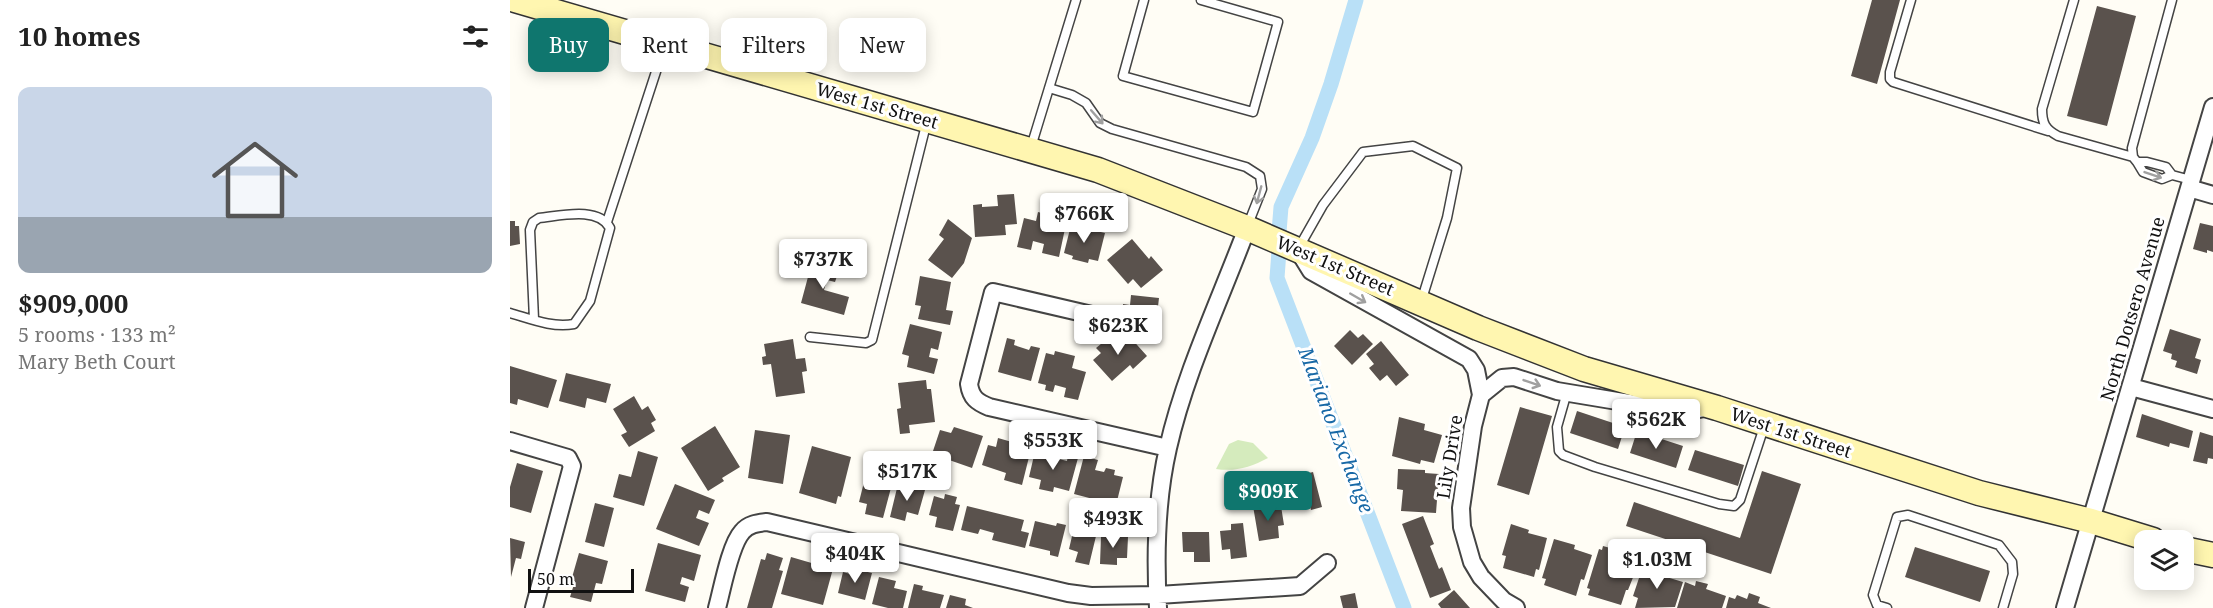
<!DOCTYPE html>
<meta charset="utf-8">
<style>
:root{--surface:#fff;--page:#f6f6f6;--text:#222;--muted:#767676;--line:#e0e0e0;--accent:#0f766e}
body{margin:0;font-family:"Noto Serif",serif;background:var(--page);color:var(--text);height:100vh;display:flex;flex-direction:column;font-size:22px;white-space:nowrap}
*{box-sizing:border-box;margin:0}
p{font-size:20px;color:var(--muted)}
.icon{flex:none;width:33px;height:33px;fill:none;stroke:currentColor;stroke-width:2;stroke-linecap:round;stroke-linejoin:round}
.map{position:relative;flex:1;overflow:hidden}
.sheet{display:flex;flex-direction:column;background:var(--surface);width:510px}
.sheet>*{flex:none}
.top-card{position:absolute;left:18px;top:18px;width:570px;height:54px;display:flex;gap:12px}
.tools{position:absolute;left:1624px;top:530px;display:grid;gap:12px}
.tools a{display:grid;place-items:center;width:60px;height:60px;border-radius:12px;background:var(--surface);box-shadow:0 3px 15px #0003;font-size:30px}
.scale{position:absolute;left:18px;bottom:15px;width:106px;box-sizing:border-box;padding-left:6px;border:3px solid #111;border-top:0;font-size:16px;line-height:21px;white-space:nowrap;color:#111;-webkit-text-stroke:4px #fff;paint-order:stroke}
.price{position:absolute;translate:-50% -51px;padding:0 14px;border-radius:6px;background:#fff;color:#222;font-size:20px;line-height:39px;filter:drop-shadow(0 2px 3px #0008)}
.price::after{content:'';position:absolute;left:50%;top:36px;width:18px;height:14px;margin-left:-9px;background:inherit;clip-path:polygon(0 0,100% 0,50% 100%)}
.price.selected{background:var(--accent);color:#fff}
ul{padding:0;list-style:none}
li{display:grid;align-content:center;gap:12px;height:318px;padding:0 18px}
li+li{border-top:2px solid var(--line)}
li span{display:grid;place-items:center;height:186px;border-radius:12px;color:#555}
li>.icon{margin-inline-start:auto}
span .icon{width:108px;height:108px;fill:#fffc;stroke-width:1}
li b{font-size:26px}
h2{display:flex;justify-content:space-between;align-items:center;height:72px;padding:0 18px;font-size:26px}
.pill{padding:0 21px;border-radius:12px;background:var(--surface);box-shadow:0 3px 15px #0003;font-size:21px;line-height:54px}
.pill.selected{background:var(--accent);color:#fff}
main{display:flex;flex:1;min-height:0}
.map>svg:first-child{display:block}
.green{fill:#d5ebbd}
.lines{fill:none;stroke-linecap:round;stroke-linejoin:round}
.canal{stroke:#b9e0f7;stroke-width:15}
.building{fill:#5a524d}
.service-casing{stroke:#444;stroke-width:11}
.minor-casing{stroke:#444;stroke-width:20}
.secondary-casing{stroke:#333;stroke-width:27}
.service{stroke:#fff;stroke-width:8}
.minor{stroke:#fff;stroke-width:16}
.secondary{stroke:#fff6b0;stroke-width:24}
.oneway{stroke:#a0a0a0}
.labels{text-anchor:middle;stroke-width:6;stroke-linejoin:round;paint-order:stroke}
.street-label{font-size:18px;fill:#111;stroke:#fff}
.water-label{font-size:20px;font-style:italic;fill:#1768a6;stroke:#fff}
</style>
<main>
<section class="sheet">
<h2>10 homes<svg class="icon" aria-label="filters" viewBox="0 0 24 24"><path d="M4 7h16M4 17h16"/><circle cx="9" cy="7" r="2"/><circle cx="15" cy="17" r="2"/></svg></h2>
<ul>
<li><span style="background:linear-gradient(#c9d6e8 70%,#9aa5b1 0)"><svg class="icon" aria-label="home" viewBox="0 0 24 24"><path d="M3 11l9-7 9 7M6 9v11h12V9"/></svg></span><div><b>$909,000</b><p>5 rooms · 133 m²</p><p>Mary Beth Court</p></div></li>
</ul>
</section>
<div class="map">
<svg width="1703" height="608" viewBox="0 0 1703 608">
<rect width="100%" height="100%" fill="#fffdf5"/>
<path class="green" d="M728 440 743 443 758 458C741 467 725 472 706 469L719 444Z"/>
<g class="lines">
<path class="canal" d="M769 232 771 207 802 138 821 84 846 0
M769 251 767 278 894 608"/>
</g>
<path class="building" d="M1362 0H1390L1367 84 1341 76Z
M1587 6 1626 16 1597 126 1557 116Z
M504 194 507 224 495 225 496 235 465 237 463 205 472 204V207L488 206 487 195Z
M528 212 543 216 541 220 556 224 549 257 532 253 534 244 523 241 521 250 507 247 514 218 526 221Z
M438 219 462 238 454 263 442 278 418 260 434 239 429 235Z
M0 221H5V226H9L10 244 0 246Z
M1690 223 1703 226V252L1697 250V253L1683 249Z
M561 225 595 233 588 261 579 259 578 263 562 259 563 256 554 253Z
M622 239 639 259 641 256 653 270 631 288 623 279 618 284 597 260Z
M302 262 329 270 325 282 317 280 314 290 339 297 334 315 291 303Z
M410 276 441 282 436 310 443 311 440 325 408 319 411 306 405 305Z
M621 295 649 298 645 332 619 329 620 320 612 319 613 304 620 305Z
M400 324 432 332 428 350 421 348 419 357 428 359 424 374 397 367 399 356 392 354Z
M1660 329 1691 339 1685 358 1691 360 1687 374 1665 367 1667 361 1661 359 1662 354 1653 351Z
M840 330 848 338 853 334 863 344 842 365 824 346Z
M603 334 612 343 619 336 637 356 623 369 620 365 602 381 583 360 591 353 586 348Z
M497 338 505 340 504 345 519 350 521 346 530 348 521 381 488 372Z
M283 339 286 359 295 358 297 371 292 372 295 393 266 397 261 364 253 365 252 357 256 356 254 344Z
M871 341 899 375 886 386 877 375 870 381 859 368 864 364 856 354Z
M545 351 565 356 562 368 576 372 568 400 554 397 556 388 545 385 543 392 535 390 536 385 528 383 536 353 544 355Z
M0 366 47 380 38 408 8 399 7 405 0 403Z
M56 373 101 384 96 403 77 398 75 408 49 401Z
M416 380 417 389H421L425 422 399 425 400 433 390 434 387 409 391 408 388 383Z
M124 396 132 410 138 406 146 420 141 423 145 431 119 447 111 435 117 432 103 409Z
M1010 407 1042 416 1019 495 987 485Z
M1067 411 1115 427 1108 449 1060 433Z
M1632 414 1683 431 1679 448 1660 443 1659 447 1626 437Z
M889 417 915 424 914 430 932 435 924 463 911 460 910 464 882 456Z
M205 426 230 467 212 478 214 481 198 491 171 448Z
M444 427 473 436 462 468 422 454 430 430 441 433Z
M245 430 280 435 273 484 238 478Z
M1127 431 1173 446 1166 468 1120 453Z
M1690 432 1703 436V459L1698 458 1697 464 1683 461Z
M488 438 509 444 507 453 519 457 512 485 494 480 496 473 472 465 478 445 486 447Z
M302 446 341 457 331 497 328 496 326 504 289 493Z
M526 447 540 451 538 461 547 463 549 459 557 461 558 455 568 458 559 491 544 487 543 492 529 489 531 480 519 477Z
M1185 450 1234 465 1228 486 1178 470Z
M128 451 148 457 134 506 103 497 109 474 121 477Z
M574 456 588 460 585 470 594 472 596 468 605 470 604 475 613 477 606 505 564 494Z
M7 463 33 471 21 513 0 507V487Z
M888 469 915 470V473L929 474 926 513 891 511 893 490 887 489Z
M1252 471 1291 484 1261 574 1116 526 1124 502 1230 538Z
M803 472 812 507 801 510 799 503 788 506 780 478Z
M355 478 382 484 373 518 355 514 357 504 349 502Z
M165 484 205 500 199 514 189 510 186 518 199 523 189 546 146 529Z
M388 484 415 490 408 515 397 512 395 521 380 517Z
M435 494 447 497 445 504 450 505 443 531 425 527 427 517 419 515 424 496 434 499Z
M85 503 104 508 94 547 75 542Z
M757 504 758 508 771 506 774 525 768 526 769 538 749 541 743 506Z
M457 506 514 520 511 531 519 533 515 548 482 540 484 533 470 529 468 534 451 530Z
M913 516 924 544 920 546 929 569 932 567 941 590 920 598 892 524Z
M525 521 546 526 547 523 556 525 548 557 540 555V551L519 546Z
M733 523 737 557 721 559 720 549 712 550 710 531 721 530V524Z
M1001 524 1019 530 1018 533 1037 538 1029 570 1026 569 1024 577 993 568 996 556 992 555Z
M573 529 587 532 579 565 565 562 568 552 559 549 563 532 572 535Z
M672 532H699L700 562H684V552H673Z
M591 536 618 537 617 558H607V565L590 564Z
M0 538 15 542 11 559 6 558 1 577Z
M1044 539 1065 545 1064 549 1082 555 1074 580 1071 579 1066 596 1034 585 1036 579 1032 578Z
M148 543 191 555 184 581 172 577 170 584 179 587 175 602 135 591Z
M1093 546 1111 551 1109 559 1128 565 1118 590H1116L1111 605 1078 595 1080 589 1077 588 1089 549 1092 550Z
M1405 547 1480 571 1470 602 1395 577Z
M69 553 98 561 92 584 86 583 81 602 60 597 65 581H61Z
M257 553 273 558 269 570 273 571 262 608H237L251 559 255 560Z
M281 557 305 564 306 559 324 565 313 605 271 594Z
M1143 567 1155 571 1153 576 1173 582 1165 607 1125 608 1128 598 1123 596 1132 569 1142 572Z
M345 569 362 573 355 600 328 593 333 572 344 575Z
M369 577 386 581 384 588 397 591 393 608H378L362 604Z
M1186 581 1198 584 1196 589 1216 596 1212 608H1167L1175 582 1185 586Z
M404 584 413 586 412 590 434 595 430 608H398Z
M944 590 960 608H931L928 604Z
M845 593 848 608H833L830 596Z
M1239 593 1250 597 1248 603 1261 608H1216L1219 597 1225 599 1227 595 1237 599Z
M440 595 456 599 455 605 463 608H436Z"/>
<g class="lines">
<g class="service-casing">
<path id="service" d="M634 0 613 76 743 112 768 22 691 0
M1401 0 1380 72V79L1383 82 1538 131
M1564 0 1532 109C1532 123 1535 129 1548 136L1623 157
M539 88 562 95 576 103 590 123 602 129 736 167 750 176 752 189 737 227
M521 147 566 0
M1627 162 1623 157 1622 148 1662 0
M1662 175 1652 179 1633 172 1627 162H1637L1656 167 1662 175 1681 180
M97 222 155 44
M788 249 813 205 853 152 903 146 947 168 937 218 911 302
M0 313C21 319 42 328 64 324L80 301 100 228C88 206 50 216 29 218L23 222 20 230 24 319
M300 337 356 343 362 340 417 121
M1057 392 1047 427 1049 451 1053 455 1085 467 1209 504 1224 506 1230 500 1255 424
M1377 608 1367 605 1363 595 1387 517 1398 515 1489 545 1502 562 1503 574 1493 608"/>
</g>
<g class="minor-casing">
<path id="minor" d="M1679 188 1703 195
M788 250 801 271 959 359 966 370 971 395
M586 316 483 292 459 384C461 398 467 402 479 407L658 448
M1621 387 1703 409
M0 441 58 458 62 466 24 608
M207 608C212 590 220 545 232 532 238 524 248 523 257 522L558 593 581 596 648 595 790 586 817 563
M648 608C645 555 646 500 658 448 675 373 710 300 737 228
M1006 608 994 601 971 577 962 562 952 527 951 508 963 426 971 395 992 378 1004 377 1047 391 1161 410 1190 409
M1555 608 1703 107"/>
</g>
<g class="secondary-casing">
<path id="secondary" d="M5 0 588 170 737 228 968 328 1074 369 1207 408 1469 493 1581 521 1643 540
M1674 549 1703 555"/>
</g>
<use href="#service" class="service"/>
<use href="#minor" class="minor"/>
<use href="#secondary" class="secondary"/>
</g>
<defs><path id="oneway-shaft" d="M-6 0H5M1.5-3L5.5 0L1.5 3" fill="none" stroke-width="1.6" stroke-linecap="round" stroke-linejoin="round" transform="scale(1.5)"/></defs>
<g class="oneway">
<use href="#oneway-shaft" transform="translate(587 117) rotate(49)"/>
<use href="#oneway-shaft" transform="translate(1643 175) rotate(19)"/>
<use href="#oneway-shaft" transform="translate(749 195) rotate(105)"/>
<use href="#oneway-shaft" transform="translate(848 298) rotate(30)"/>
<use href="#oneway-shaft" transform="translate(1022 383) rotate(19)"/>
</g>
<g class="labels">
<g class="street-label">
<text transform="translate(367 106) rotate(16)" y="6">West 1st Street</text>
<text transform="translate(825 266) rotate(23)" y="6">West 1st Street</text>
<text transform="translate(1623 309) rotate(-74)" y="6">North Dotsero Avenue</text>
<text transform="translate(1281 433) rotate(18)" y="6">West 1st Street</text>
<text transform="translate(940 457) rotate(-81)" y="6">Lily Drive</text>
</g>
<g class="water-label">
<text transform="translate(826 430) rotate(69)" y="7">Mariano Exchange</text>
</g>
</g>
</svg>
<div class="tools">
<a><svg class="icon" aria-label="layers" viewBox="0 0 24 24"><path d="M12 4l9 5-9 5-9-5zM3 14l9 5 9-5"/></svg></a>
</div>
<div class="scale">50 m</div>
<b class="price" style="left:574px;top:244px">$766K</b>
<b class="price" style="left:313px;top:290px">$737K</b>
<b class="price" style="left:608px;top:356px">$623K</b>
<b class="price" style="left:1146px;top:450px">$562K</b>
<b class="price" style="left:543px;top:471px">$553K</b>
<b class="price" style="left:397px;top:502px">$517K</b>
<b class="price selected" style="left:758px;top:522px">$909K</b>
<b class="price" style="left:603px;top:549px">$493K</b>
<b class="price" style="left:345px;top:584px">$404K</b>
<b class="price" style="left:1147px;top:590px">$1.03M</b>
<div class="top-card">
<a class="pill selected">Buy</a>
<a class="pill">Rent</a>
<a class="pill">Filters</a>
<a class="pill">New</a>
</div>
</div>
</main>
